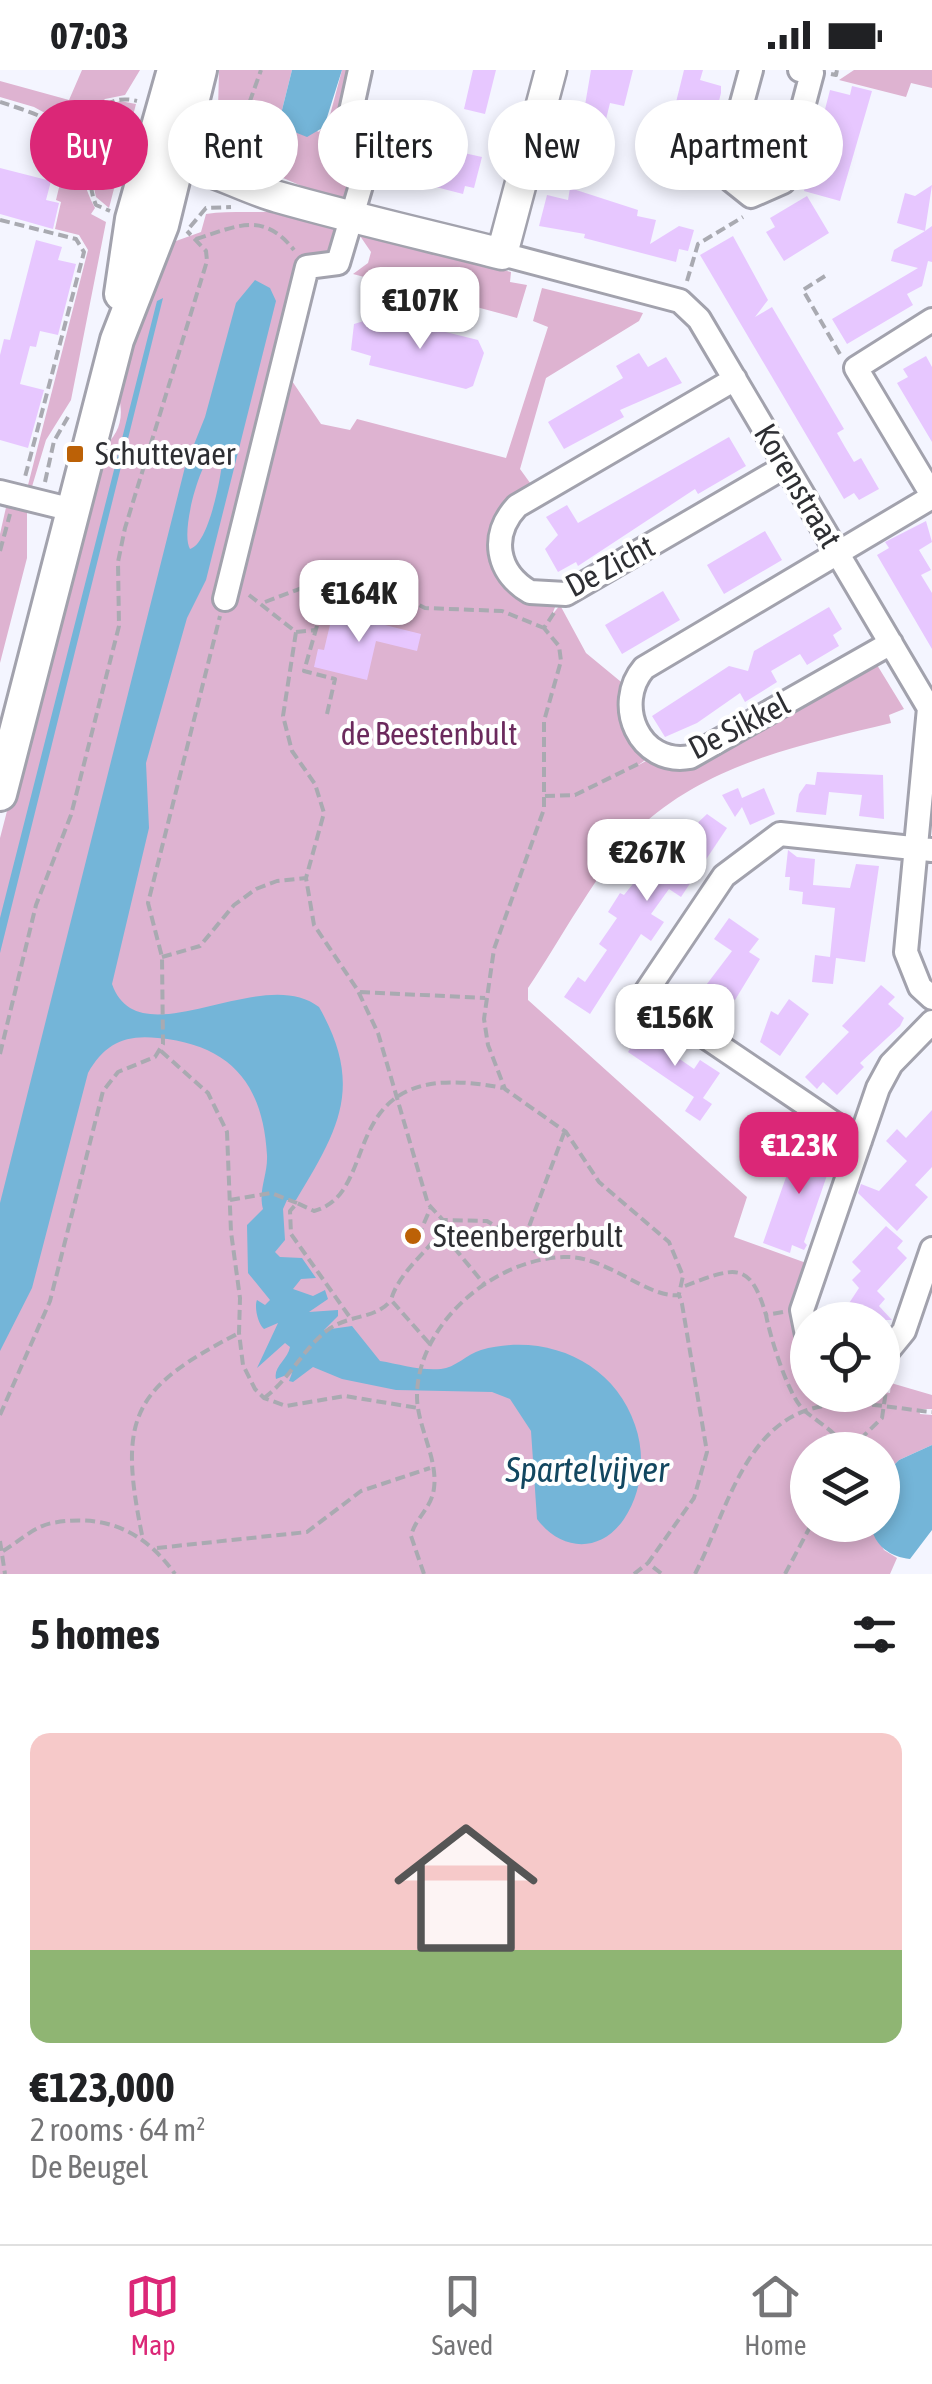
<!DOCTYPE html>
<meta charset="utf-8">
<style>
:root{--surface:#fff;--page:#f2f2f2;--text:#202124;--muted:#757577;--line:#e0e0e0;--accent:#db2777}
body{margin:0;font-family:"Asap Condensed",sans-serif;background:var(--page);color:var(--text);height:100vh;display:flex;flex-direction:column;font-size:38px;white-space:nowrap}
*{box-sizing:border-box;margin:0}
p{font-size:32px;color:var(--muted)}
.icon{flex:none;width:55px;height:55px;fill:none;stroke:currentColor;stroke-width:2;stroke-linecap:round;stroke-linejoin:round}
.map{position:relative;height:1504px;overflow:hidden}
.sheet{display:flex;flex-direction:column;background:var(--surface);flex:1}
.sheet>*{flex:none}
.guide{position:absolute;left:30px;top:30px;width:872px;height:90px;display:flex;gap:20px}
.tools{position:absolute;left:790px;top:1232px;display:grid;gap:20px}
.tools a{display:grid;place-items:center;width:110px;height:110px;border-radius:50%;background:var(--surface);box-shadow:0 5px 15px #0003;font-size:50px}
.price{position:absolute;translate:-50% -85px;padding:0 22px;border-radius:20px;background:#fff;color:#222;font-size:32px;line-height:65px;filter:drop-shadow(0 2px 5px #0008)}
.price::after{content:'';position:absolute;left:50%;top:60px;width:30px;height:22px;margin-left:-15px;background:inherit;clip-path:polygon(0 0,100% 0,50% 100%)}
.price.selected{background:var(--accent);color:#fff}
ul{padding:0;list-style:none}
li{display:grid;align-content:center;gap:20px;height:530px;padding:0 30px}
li span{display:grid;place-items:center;height:310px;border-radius:20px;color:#555}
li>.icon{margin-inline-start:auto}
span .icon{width:180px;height:180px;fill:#fffc;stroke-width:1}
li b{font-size:42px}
h2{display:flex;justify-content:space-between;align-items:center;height:120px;padding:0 30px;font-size:42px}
.tag{padding:0 35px;border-radius:45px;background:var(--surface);box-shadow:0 5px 15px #0003;font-size:35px;line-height:90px}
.tag.selected{background:var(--accent);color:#fff}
.status{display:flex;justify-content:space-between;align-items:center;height:70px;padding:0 50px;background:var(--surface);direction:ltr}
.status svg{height:28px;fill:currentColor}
.menu{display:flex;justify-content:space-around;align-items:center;height:140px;border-top:2px solid var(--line);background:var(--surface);font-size:28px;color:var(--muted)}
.menu a{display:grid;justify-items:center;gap:5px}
.menu .selected{color:var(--accent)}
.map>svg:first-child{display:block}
.green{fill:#deb3d1}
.water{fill:#74b5d8;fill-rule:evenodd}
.building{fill:#e7c7ff}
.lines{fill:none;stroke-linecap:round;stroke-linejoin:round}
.minor-casing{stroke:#a2a2ad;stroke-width:28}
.tertiary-casing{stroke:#a2a2ad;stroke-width:35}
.secondary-casing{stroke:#a2a2ad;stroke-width:38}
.path{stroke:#a9aab1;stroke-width:4;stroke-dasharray:10 5;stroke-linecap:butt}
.minor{stroke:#fff;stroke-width:22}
.tertiary{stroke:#fff;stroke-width:30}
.secondary{stroke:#fff;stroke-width:32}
.poi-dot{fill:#bc6106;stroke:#fff;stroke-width:4}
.labels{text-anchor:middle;stroke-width:8;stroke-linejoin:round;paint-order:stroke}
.poi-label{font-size:32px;fill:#2e2f33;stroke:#fff;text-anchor:start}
.street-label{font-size:32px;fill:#2e2f33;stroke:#fff}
.park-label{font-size:32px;fill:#6b2a5d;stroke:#fff}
.water-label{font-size:35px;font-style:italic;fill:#124760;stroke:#fff}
</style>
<div class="status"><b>07:03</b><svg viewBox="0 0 49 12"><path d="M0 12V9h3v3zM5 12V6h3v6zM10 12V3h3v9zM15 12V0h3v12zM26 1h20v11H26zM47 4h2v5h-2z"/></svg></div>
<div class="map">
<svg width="932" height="1504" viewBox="0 0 932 1504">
<rect width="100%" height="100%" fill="#f4f5ff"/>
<path class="green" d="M82 0H140L125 25 105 29 76 60 34 37 0 27V11L69 30Z
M219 0H292L281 44 319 62 330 45 342 0H355V105L347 132C316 123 249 98 229 71 223 63 224 51 224 41L218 40Z
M854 0H932V18L911 13 906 27 839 10Z
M120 31 136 34 109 138 96 127 83 69 108 35Z
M70 72C81 93 83 117 95 138L91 144 106 152 71 330 46 370 31 420 27 419 88 180 79 165 55 159 61 132 56 130Z
M287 140 338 152V182L311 185 290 308 321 354 350 360 357 349 506 388 548 257 533 251 542 218 643 243 639 251 546 308 520 399 533 417 494 482 557 532 552 545 560 535 586 583 626 616 651 686 637 696 653 687 663 692 874 590 904 639 889 645 891 653C801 675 708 693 638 759 599 797 560 871 528 918V930L747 1127 734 1167 809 1194 801 1272 807 1283 808 1325H882L883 1305 884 1322 890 1323 891 1313 932 1325V1339H919L920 1344 932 1345V1375L899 1390 883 1406 882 1380H808V1455H871L884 1480 897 1488 890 1504H0V768L101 380C119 364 124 350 119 327L163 167 176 171 201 162 206 144C232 140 260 144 287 140Z
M358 163 511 202 510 212 527 215 517 248 353 204 368 193 371 182Z
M7 433 27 442V488L0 593V464Z"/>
<path class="water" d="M292 0H342L324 57 307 67 292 61 281 44Z
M255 210 270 218 276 231 206 510 187 548 146 693 149 758 112 914C139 991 261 892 319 937 364 1016 339 1059 296 1130H287L283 1139 285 1170 275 1182 280 1187 302 1188 316 1208 301 1209 293 1219 313 1226 325 1220 328 1229 309 1242 338 1240V1246L324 1260 352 1256 380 1291C399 1294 421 1301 441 1299 455 1298 467 1284 481 1280 546 1262 614 1292 635 1355 646 1386 642 1422 624 1449 600 1484 561 1481 537 1449L531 1361 510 1329 492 1322 396 1320 342 1309 313 1297 293 1312 289 1311 292 1303 276 1309C273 1297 288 1289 290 1277L285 1273 257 1298 278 1253 264 1259C258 1254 254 1237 257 1230L265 1235 270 1230 248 1203 247 1155 263 1139C258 1120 268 1105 267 1085 263 1014 231 975 158 968 125 964 104 974 88 1003L32 1218 0 1281V1133L185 397 205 347 236 233ZM217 378 223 384C222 404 209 474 190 479 180 463 200 388 217 378Z
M163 228 0 883V848L157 231Z
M932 1375V1460L910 1489C891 1487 874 1476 871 1455H882L883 1406 899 1390Z"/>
<path class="building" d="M473 0H496L485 44 464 39Z
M591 0H633L624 36 610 33 596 90 572 84 574 75 560 72 569 38 584 41Z
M684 0H703L700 10 721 16V23L700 106 679 100 677 110 658 105Z
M852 16 872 21 840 131 804 121 830 20 850 25Z
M455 81 482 87 474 118 465 116 463 124 432 116 440 89 446 92Z
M0 98 51 111 46 130 59 133 53 159 0 144Z
M932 115 925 161 932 156V192L928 191 922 216 907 224 913 235 847 274 832 249 918 198 891 191 894 180 925 161 897 153 905 123 915 126Z
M570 118 638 140 637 146 656 150 650 174 679 156 694 160 688 181 679 179 676 192 584 168 585 164 539 156 547 125 568 130Z
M807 126 829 163 784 191 766 162 775 157 770 148Z
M733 166 768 230 755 247 772 237 844 359 837 363 845 377 854 392 861 388 879 419 859 430 854 423 844 429 700 185Z
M36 170 62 177 58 190 76 194 58 265 40 261 36 277 30 276 20 314 44 320 28 378 0 370V285L4 269 10 270Z
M397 250 478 270 484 283 473 316 466 319 369 295 371 286 351 280 354 254 364 251 388 257 396 256Z
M639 283 648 297 666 287 682 313 620 340 624 347 564 379 548 352 623 308 616 296Z
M926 286 932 297V372L897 313 908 307 903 299Z
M729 367 746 396 698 424 695 419 578 496 576 492 558 502 545 479 558 465 546 447 567 435 578 453Z
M926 451 932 472 919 480 931 500 921 505 932 523V579L877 485 889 478 885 472Z
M765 461 782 490 724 524 707 495Z
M663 521 680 550 622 584 605 555Z
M829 537 842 559 833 565 839 576 807 595 800 584 771 601 777 612 745 632 740 623 697 653 665 667 652 646 729 596 748 601 754 581Z
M333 542 421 564 417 581 376 571 367 610 314 597 318 579 324 580Z
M817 702 883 705 884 749 859 746 862 725 829 722 826 745 796 742 799 724 806 714 815 715Z
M738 718 742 728 764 718 775 744 750 755 742 737 735 747 722 725Z
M707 744 727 758 681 827 669 819 651 844 664 852 651 871 641 864 590 944 564 927 578 907 585 912 607 880 599 874 617 848 608 842 620 823 624 825 681 754 690 760Z
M788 780 797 787 815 789 813 815 850 818 856 794 879 796 865 892 836 888 833 914 812 912 815 885 830 887 835 838 802 834 803 822 789 820 790 807H785Z
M729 848 759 869 749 882 760 889 735 930 726 924 712 944 694 931 732 881 714 869Z
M881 915 895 927 888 934 904 948 900 956 860 993 864 997 837 1025 823 1012 817 1019 805 1007 849 962 842 956Z
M789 929 809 944 780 986 760 972 771 941 778 945Z
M647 953 674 972 668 981 694 999 700 990 720 1003 703 1028 712 1034 700 1051 685 1041 694 1027 628 982Z
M932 1040V1097L915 1115 928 1127 897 1161 858 1123 861 1114 879 1121 907 1091 886 1071 897 1059 906 1068Z
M799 1070 835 1082 804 1172 807 1175 804 1180 792 1175 790 1183 763 1173Z
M886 1156 903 1171 897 1178 907 1188 877 1221 885 1229 879 1236 892 1250H838L859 1218 852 1210 861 1201 852 1192Z"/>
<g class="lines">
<g class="minor-casing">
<path id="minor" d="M751 0 727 88 731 110 751 126 783 112 812 3 800 0
M502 184 680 231 699 249 929 638 906 882 920 917 932 928
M932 250 856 298 932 425
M735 309 517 436C490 465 496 502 530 522L566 524 786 396
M0 422 73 440
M225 529 307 197 338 193 362 112 348 55 360 0
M891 573 690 687C639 696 613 634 644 598L932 427
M860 1071 644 925 724 806 780 764 932 780
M808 1270 802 1240 878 1018 891 994 932 952
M882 1288 904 1261 932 1179"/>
</g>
<g class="tertiary-casing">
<path id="tertiary" d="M155 92C202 90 235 115 278 127 352 148 427 165 502 184L551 0"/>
</g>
<g class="secondary-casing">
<path id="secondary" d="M121 224 132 149 174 0
M0 724 117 270 162 155 200 0"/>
</g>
<path class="path" d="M831 4 836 5 837 0
M0 32C31 42 73 54 85 87 91 103 89 119 96 135L110 141
M214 51 245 45 261 0
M215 54 223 78
M76 69C95 46 105 23 137 31
M0 150 76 169 84 182 25 407
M190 157 206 138 231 137
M196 169C238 156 263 141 294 180
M825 206 803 220 841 286
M687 211 698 174 743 147
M45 412 54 371 68 347
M0 481 10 444
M249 525 296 562 283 646 292 681 315 714 324 743 306 808
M265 532 307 516 364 507 425 538 502 541 544 558
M554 543 544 558 559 576 561 591 544 651V739L494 879 484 949 488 975 505 1019 566 1062 599 1112 669 1172 683 1206 679 1224
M296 562 316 560
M327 644 335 609 304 601 329 514
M545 726 575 725 638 694
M162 887 200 876 234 835 256 819 277 811 306 808 314 855 357 919 378 963 428 1134 443 1150 487 1151 544 1187
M360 922 485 928
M161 981 208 1023 227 1062 231 1162 240 1228 239 1263 243 1295 255 1319 264 1328 286 1336 345 1326 418 1338
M0 984 36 835 71 745 119 556 118 492 125 458 207 191 206 181 187 161
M230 1130 271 1123 297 1133
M443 1150 451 1174 485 1215
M418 1167 431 1137
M524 1170 564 1063
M685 1216C735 1197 750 1190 766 1245
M783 1242 766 1245C770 1266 789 1330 806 1342 822 1355 835 1361 847 1380
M349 1246 291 1164 290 1141 297 1133 314 1141C386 1122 329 983 503 1018
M429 1273 391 1230C399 1201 430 1180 445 1156
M264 1328C291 1308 303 1278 329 1259 351 1244 377 1249 391 1230
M0 1345 50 1231 103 1021 118 1002 155 987 163 974 162 887 148 833 220 546
M849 1380 882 1348 888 1307
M142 1465C118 1347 132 1318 239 1263
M0 1471 5 1504
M157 1478 307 1462 361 1421 430 1398
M3 1481C18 1472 35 1456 52 1453 106 1443 145 1462 175 1504
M424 1504 411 1466C415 1448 432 1438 434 1418 438 1389 418 1358 417 1328 416 1255 493 1189 564 1187 606 1185 648 1229 679 1225L682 1234 707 1382 694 1428 648 1493 662 1504
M634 1504 648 1493
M695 1504C728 1440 746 1342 832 1335 866 1331 899 1339 932 1342
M785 1504 811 1455"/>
<use href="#minor" class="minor"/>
<use href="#tertiary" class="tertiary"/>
<use href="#secondary" class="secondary"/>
</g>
<g class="poi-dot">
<rect x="65" y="374" width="20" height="20" rx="5"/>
<circle cx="413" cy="1166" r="10"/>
</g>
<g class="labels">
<g class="poi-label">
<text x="95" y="395">Schuttevaer</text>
<text x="433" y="1177">Steenbergerbult</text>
</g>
<g class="street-label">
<text transform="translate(798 416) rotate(59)" y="11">Korenstraat</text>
<text transform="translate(610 496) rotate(-28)" y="11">De Zicht</text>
<text transform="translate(739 656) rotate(-27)" y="11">De Sikkel</text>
</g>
<g class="park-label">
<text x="429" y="675">de Beestenbult</text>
</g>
<g class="water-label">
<text x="587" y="1412">Spartelvijver</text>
</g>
</g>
</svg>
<div class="tools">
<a><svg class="icon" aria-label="locate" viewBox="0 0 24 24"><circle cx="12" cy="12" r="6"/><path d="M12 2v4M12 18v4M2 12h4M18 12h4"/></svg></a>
<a><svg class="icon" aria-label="layers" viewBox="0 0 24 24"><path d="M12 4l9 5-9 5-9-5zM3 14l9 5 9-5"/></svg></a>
</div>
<b class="price" style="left:420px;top:282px">€107K</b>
<b class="price" style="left:359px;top:575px">€164K</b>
<b class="price" style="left:647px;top:834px">€267K</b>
<b class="price" style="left:675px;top:999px">€156K</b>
<b class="price selected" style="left:799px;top:1127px">€123K</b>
<div class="guide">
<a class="tag selected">Buy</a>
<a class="tag">Rent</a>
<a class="tag">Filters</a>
<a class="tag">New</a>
<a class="tag">Apartment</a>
</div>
</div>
<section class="sheet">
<h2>5 homes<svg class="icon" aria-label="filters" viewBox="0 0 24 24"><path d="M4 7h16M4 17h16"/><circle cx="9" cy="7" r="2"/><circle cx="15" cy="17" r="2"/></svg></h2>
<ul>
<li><span style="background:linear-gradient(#f6c9c9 70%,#8fb573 0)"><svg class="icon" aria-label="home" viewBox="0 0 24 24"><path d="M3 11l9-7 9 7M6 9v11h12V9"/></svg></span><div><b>€123,000</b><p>2 rooms · 64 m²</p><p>De Beugel</p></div></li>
</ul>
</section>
<nav class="menu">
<a class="selected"><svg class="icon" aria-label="map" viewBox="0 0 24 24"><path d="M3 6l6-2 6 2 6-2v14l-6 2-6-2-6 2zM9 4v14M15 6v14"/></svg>Map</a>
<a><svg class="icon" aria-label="saved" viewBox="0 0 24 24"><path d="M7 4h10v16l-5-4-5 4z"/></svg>Saved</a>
<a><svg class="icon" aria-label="home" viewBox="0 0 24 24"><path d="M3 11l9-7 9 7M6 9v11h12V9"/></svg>Home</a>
</nav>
